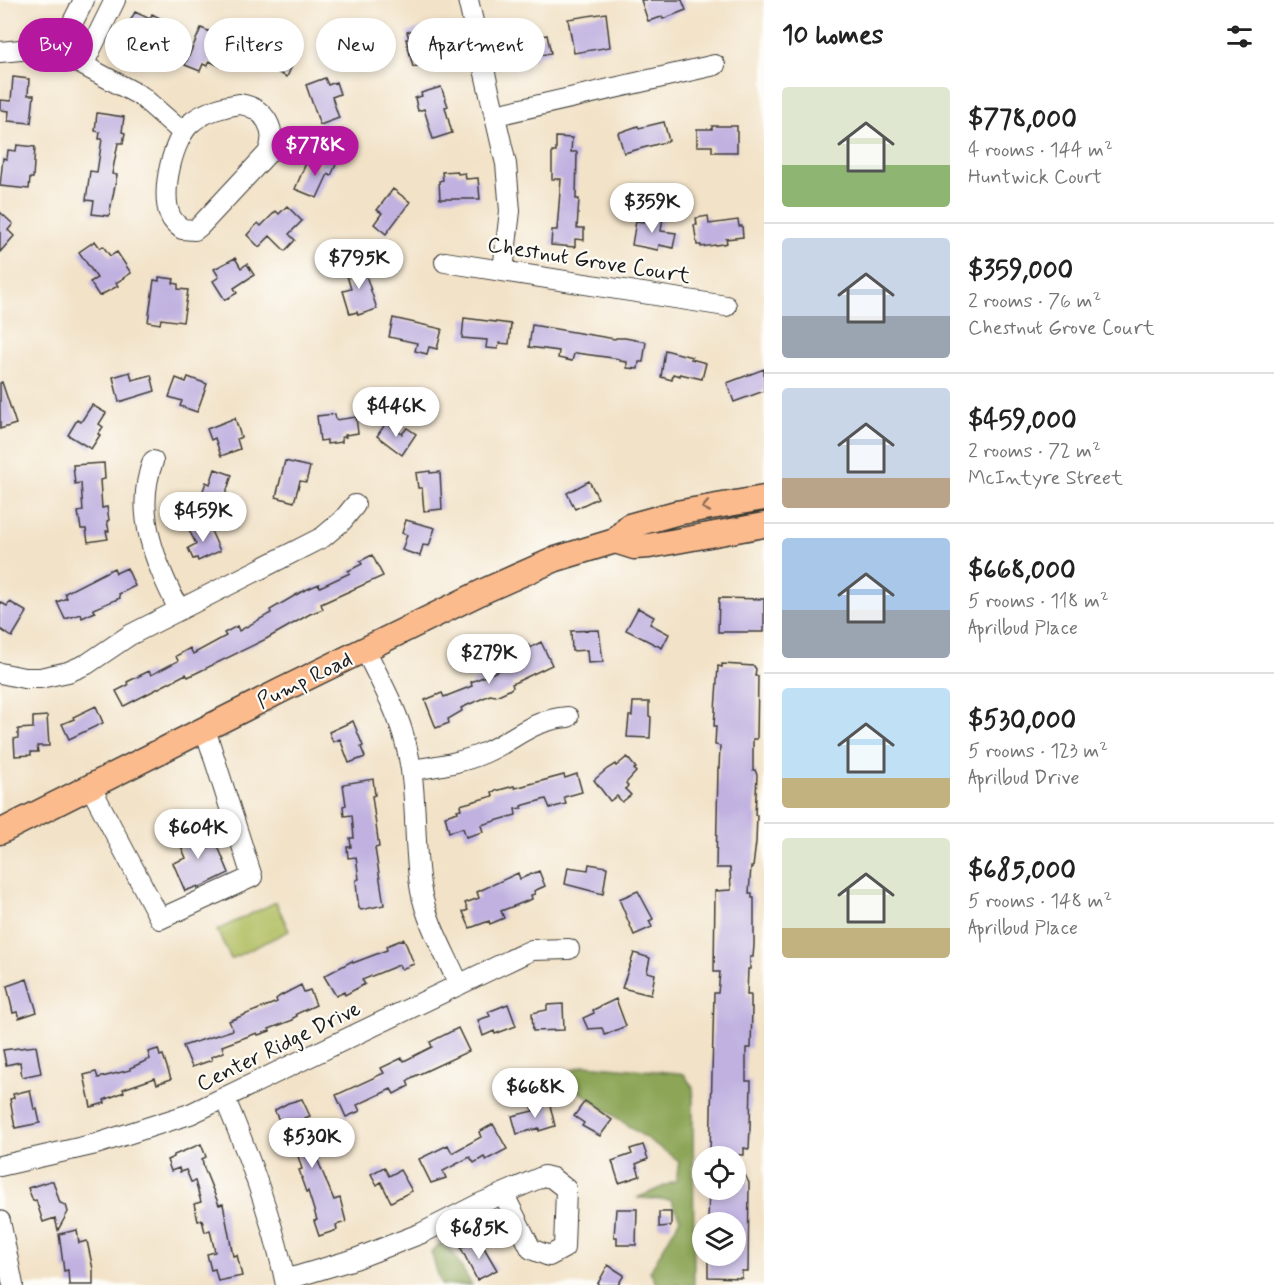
<!DOCTYPE html>
<meta charset="utf-8">
<style>
:root{--surface:#fff;--page:#f6f6f6;--text:#222;--muted:#767676;--line:#e0e0e0;--accent:#b5179e}
body{margin:0;font-family:Mynerve,sans-serif;background:var(--page);color:var(--text);height:100vh;display:flex;flex-direction:column;font-size:22px;white-space:nowrap}
*{box-sizing:border-box;margin:0}
p{font-size:20px;color:var(--muted)}
.icon{flex:none;width:33px;height:33px;fill:none;stroke:currentColor;stroke-width:2;stroke-linecap:round;stroke-linejoin:round}
.map{position:relative;flex:1;overflow:hidden}
.drawer{display:flex;flex-direction:column;background:var(--surface);width:510px}
.drawer>*{flex:none}
.guide{position:absolute;left:18px;top:18px;width:570px;height:54px;display:flex;gap:12px}
.tools{position:absolute;left:692px;top:1146px;display:grid;gap:12px}
.tools a{display:grid;place-items:center;width:54px;height:54px;border-radius:50%;background:var(--surface);box-shadow:0 3px 9px #0003;font-size:30px}
.price{position:absolute;translate:-50% -51px;padding:0 14px;border-radius:21px;background:#fff;color:#222;font-size:20px;line-height:39px;filter:drop-shadow(0 2px 3px #0008)}
.price::after{content:'';position:absolute;left:50%;top:36px;width:18px;height:14px;margin-left:-9px;background:inherit;clip-path:polygon(0 0,100% 0,50% 100%)}
.price.selected{background:var(--accent);color:#fff}
ul{padding:0;list-style:none}
li{display:flex;align-items:center;gap:18px;height:150px;padding:0 18px}
li+li{border-top:2px solid var(--line)}
li span{display:grid;place-items:center;flex:none;width:168px;height:120px;border-radius:6px;color:#555}
li>.icon{margin-inline-start:auto}
span .icon{width:72px;height:72px;fill:#fffc;stroke-width:1}
li b{font-size:26px}
h2{display:flex;justify-content:space-between;align-items:center;height:72px;padding:0 18px;font-size:26px}
.chip{padding:0 21px;border-radius:27px;background:var(--surface);box-shadow:0 3px 9px #0003;font-size:21px;line-height:54px}
.chip.selected{background:var(--accent);color:#fff}
main{display:flex;flex:1;min-height:0}
.map>svg:first-child{display:block}
.green{fill:#b0be60;stroke:#666d3e;stroke-width:1.5}
.forest{fill:#8ca556;stroke:#546039;stroke-width:1.5}
.building{fill:#c0b1e0}
.lines{fill:none;stroke-linecap:round;stroke-linejoin:round}
.minor-casing{stroke:#3c3a36;stroke-width:22}
.major-casing{stroke:#3c3a36;stroke-width:27}
.minor{stroke:#fff;stroke-width:20}
.major{stroke:#fbbb8d;stroke-width:24}
.oneway{stroke:#8c6c54}
.labels{text-anchor:middle;stroke-width:4.5;stroke-linejoin:round;paint-order:stroke}
.street-label{font-size:22px;fill:#1c1c1c;stroke:#fdfcf7}
</style>
<main>
<div class="map">
<svg width="764" height="1285" viewBox="0 0 764 1285">
<rect width="100%" height="100%" fill="#fdfcf7"/>
<filter id="ink" filterUnits="userSpaceOnUse"><feTurbulence type="fractalNoise" baseFrequency=".0167" numOctaves="2"/><feDisplacementMap in="SourceGraphic" scale="12" xChannelSelector="R" yChannelSelector="G"/><feConvolveMatrix kernelMatrix="1 2 1 2 8 2 1 2 1" color-interpolation-filters="sRGB"/></filter>
<filter id="wash" filterUnits="userSpaceOnUse"><feTurbulence type="fractalNoise" baseFrequency=".008" numOctaves="4" result="noise"/><feDisplacementMap in="SourceGraphic" scale="24" xChannelSelector="R" yChannelSelector="G"/><feGaussianBlur stdDeviation="1.35" result="paint"/><feColorMatrix in="noise" values="0 0 0 0 0 0 0 0 0 0 0 0 0 0 0 0 0 1.4 0 .05"/><feComposite in="paint" operator="in"/></filter>
<g filter="url(#wash)">
<rect width="100%" height="100%" fill="#f2e2c7"/>
<path class="green" d="M276 902 289 931 231 959 217 930Z"/>
<path class="forest" d="M585 1065 679 1073 684 1074 693 1088 694 1285H657L650 1271 680 1219 671 1200 637 1198 676 1181 679 1161 567 1083V1072Z
M445 1240 472 1285H441L431 1252Z"/>
<g id="blocks">
<path class="building" d="M641 0H682L686 10 663 19 662 17 648 21Z
M135 12 150 19 152 14 170 23 164 34 169 37 158 57 143 49 146 45 137 40 138 39 133 36 135 33 126 29Z
M606 13 610 47 574 53 568 19Z
M426 27 431 46 436 44 440 60 413 67 406 39H409L407 32Z
M201 28 220 36 217 43 232 49 224 68 209 61 207 66 203 64 200 71 185 65Z
M547 35 551 53 537 56V59L513 63 509 43Z
M261 39 284 50 287 44 299 50 287 77 251 60Z
M13 77 29 79 28 95H34L31 123 8 121 9 111 0 110V100L11 101Z
M325 78 328 85 336 82 340 94 332 97 339 118 320 125 306 85Z
M441 87 448 106 445 107 452 133 433 139 424 109 418 111 415 98 422 96 421 93Z
M97 113 124 117 122 132 125 133 123 143H118L112 174 117 175 109 216 92 214 94 201 86 200 90 171 97 172 102 139H99L100 132 95 131Z
M664 122 669 141 624 153 618 133 638 126 639 128Z
M712 126H737V152H712V146H697V129H712Z
M556 137 572 138 571 152H577L576 199H579L577 228H584V240L575 239V247L551 245 552 230H557L561 179H552V152H556Z
M17 145 35 147 33 178H30L29 189 0 186 3 158 7 159 8 150 16 151Z
M324 156 337 162 331 176 328 174 317 198 295 189 306 163 319 169Z
M457 171 458 174 465 173 466 179 478 178 480 199H440L439 181 443 180 442 172Z
M393 189 410 202 386 234 374 224 382 213 377 210Z
M287 206 302 221 289 234 295 240 285 251 270 236 259 247 247 235 258 223 261 226 276 211 279 214Z
M0 212 13 224 8 230 14 236 0 252Z
M645 214 663 217 661 231 676 233 673 248 659 245 658 250 632 245 636 221 644 222Z
M708 216 709 224 738 220 739 226H742L743 237 726 239 727 243 723 244 701 247V245H697L694 225H697L696 218Z
M95 241 100 248 103 246 110 256 117 252 131 273 116 283 118 286 99 296 90 282 97 278 79 252Z
M235 258 241 268 247 264 254 275 234 288 237 293 225 300 213 281 219 277 214 269Z
M361 260 377 309 358 315 357 312 350 314 343 291 351 289 344 266Z
M159 277 174 279 173 283 178 284V289L188 290 183 322 161 319 160 324 148 322 154 280 159 281Z
M393 318 442 329 437 349 429 347 427 354 415 351 417 343 389 337Z
M464 318 511 324 509 344 499 343 498 349 486 348 487 340 462 338Z
M532 325 615 339 616 338H625L646 342 643 362H639L638 369 627 368V362L620 361V359L576 353 574 354 572 361 558 358 559 351 529 347Z
M665 350 692 357 691 359 706 363 702 379 680 374V376L673 374 672 380 661 377Z
M764 369V391L734 402 727 383Z
M130 372 132 380 151 375 155 391 119 402 113 377Z
M188 377 207 384 197 412 180 406 182 401 169 397 176 378 186 382Z
M2 382 16 424 0 429V383Z
M92 405 106 413 99 424 103 427 98 434 100 435 91 449 68 435 77 420 81 422Z
M335 414 336 420 356 417 358 433 345 435 346 437H342V442L327 444V440L320 441 317 416Z
M235 418 241 437 237 439 240 449 221 456 215 438 211 440 207 429Z
M386 423 402 434 407 428 416 434 402 455 377 436Z
M285 461 310 467 306 482 300 481 294 502 276 497Z
M104 463 105 479 100 480 102 508 107 507 109 520 107 521 109 531H106L108 539 88 542 86 529H81L78 512 83 511 81 483 75 484 73 465Z
M215 469 232 475 221 508 199 502 206 482 210 484Z
M430 471V473L440 472 442 509 424 511 422 488H418L416 473Z
M589 481 598 498 575 509 567 493Z
M406 520 435 528 429 546 423 545 420 556 402 550 407 535 402 533Z
M207 522 220 551 198 561 197 558 193 559 188 548 196 544 189 530Z
M372 555 383 576 321 604 323 609 310 614 266 639 188 677 186 674 124 706 116 691 128 685 127 682 149 671 151 675 178 661 176 656 190 648 193 654 226 636 224 633 237 626 239 631 271 613 270 610 301 592 319 584 320 587 350 573 348 571 362 564 360 561Z
M114 568 116 573 127 568 135 586 119 594 120 598 93 609 95 612 82 618 81 614 65 619 57 602 67 598 65 593Z
M719 598 764 599V632H718Z
M0 602 7 606 10 602 27 612 12 637 0 629Z
M638 608 654 617 650 624 669 634 662 648 626 630Z
M599 630 603 662 588 663 587 650 572 651 571 631Z
M541 642 552 665 512 684 513 687 509 690 496 696 490 695 461 708 462 711 448 719 449 723 436 728 425 700 442 693 444 697 472 686 471 682 517 663 513 656 520 653 518 650 528 645 530 648Z
M722 664 754 666 756 669 755 676H758L757 739H753V770H755L757 775 755 815H757L756 842 753 867H751L749 893H752V898H754V945L753 957H750V969H748L747 995H751V1007H752L751 1048H746V1081H751L750 1128 749 1149 744 1148V1155L710 1154 714 993H718L720 972H714L715 891 731 890 730 868H716L718 768H719L720 746 715 745 716 726H714L718 666 722 667Z
M633 702H649V716L651 717 650 738 627 737 629 716H632Z
M96 706 103 723 69 739 62 724 74 719 73 717Z
M47 716 49 746H37L38 752H31V755L15 756 14 739 18 738V729L33 728V717Z
M353 721 363 746 361 747 365 757 349 763 340 739 333 742 329 732Z
M627 757 636 768 634 769 636 772 626 783 628 786 625 789 631 795 622 802 617 796 610 801 594 780 607 769 615 764 616 766Z
M577 774 582 792 564 797 566 804 550 808 546 799 521 806 522 808 515 809 516 815 481 825 483 832 466 837 463 828 449 832 445 816 458 812 457 810 461 809 460 805 493 796 492 792 514 786 515 788 564 775 565 778Z
M373 779 375 795 372 796 379 847 375 848 384 905 361 910 359 908 357 894 356 880 359 879 356 857 348 858 347 847H351L350 838H354L352 815 344 816 343 806 346 805 343 784Z
M191 822 193 827 194 826 205 849 217 844 229 873 198 888V886L185 891 173 863 186 858 176 834 178 833 176 828Z
M589 864 607 867 603 894 565 884 568 867 588 870Z
M539 871 545 886 534 891 535 894 531 895 532 899 501 911 504 918 490 924 489 921 470 928 463 912 468 910 465 903 479 898 477 892 518 873 520 879Z
M638 891 653 919 649 921 652 927 634 935 619 899Z
M404 939 414 964 401 969 399 965 362 980 365 984 345 995 344 992 336 996 324 976 352 961 353 963 387 950 386 946Z
M634 953 650 958 647 972 655 974 651 995 622 988Z
M27 979 37 1012 19 1018 17 1012 13 1013 7 986Z
M301 985 304 992 310 990 316 1005 296 1014 297 1016 293 1018V1020L269 1029 270 1031 258 1035 257 1033 222 1046 224 1052 211 1057 212 1060 192 1067 183 1046 233 1030 229 1021 277 1002 276 999 280 996Z
M616 999 626 1026 605 1035 602 1028 588 1029 583 1018 594 1013 593 1010Z
M508 1004 516 1026 495 1034 494 1031 483 1036 478 1020 490 1016 488 1012Z
M563 1004 564 1030 533 1031 532 1013 547 1010V1005Z
M458 1028 469 1051 413 1077 407 1081 409 1086 394 1094 391 1089 357 1105 360 1111 346 1117 336 1095 384 1073 381 1068 402 1058 404 1061 432 1047 430 1042Z
M36 1046 41 1073 22 1077 20 1062 6 1065 3 1050Z
M158 1049 160 1056 163 1055 171 1079 157 1084 155 1078 123 1089 124 1092 104 1100 105 1103 91 1107 84 1075 96 1072 98 1078 130 1070V1068L150 1059 148 1052Z
M30 1090 34 1109H37L40 1123 15 1128 10 1099 14 1098 13 1094Z
M302 1099 310 1116 305 1118 312 1132 307 1134 334 1200 340 1198 346 1222 336 1225 337 1230 319 1236 314 1221 317 1220 308 1191 306 1192 301 1178H302L299 1170 302 1169 298 1156 303 1154 285 1122 281 1124 275 1112V1110L288 1103Z
M549 1101 555 1126 539 1131V1128L517 1134 512 1116 533 1111 532 1106Z
M585 1101 612 1120 600 1136 582 1126 584 1123 574 1116Z
M493 1124 507 1149 486 1160 484 1157 474 1163 470 1157 443 1171 446 1178 431 1183 419 1159 448 1145 452 1153 481 1137 479 1132Z
M201 1144 206 1157 202 1159 204 1168 219 1205 223 1204 233 1256 237 1255 242 1276 218 1281 215 1269 211 1270 207 1254 215 1252 210 1230 205 1232 202 1220 198 1221 194 1204 201 1202 195 1181 191 1182 186 1170 180 1172 179 1168 171 1171 167 1160 174 1157V1155Z
M643 1145 648 1159 636 1164 640 1176 619 1183 612 1161 632 1154 630 1149Z
M384 1167 389 1176 400 1170 412 1191 391 1202 381 1182 377 1185 371 1174Z
M735 1174 745 1175 749 1183 748 1271H742V1278L708 1277V1256H735V1222H708L709 1190H735Z
M50 1181H53L60 1203 66 1205 68 1212 58 1230 55 1218 43 1222 36 1200 33 1201 28 1188Z
M616 1209H637L636 1245H617V1237H614Z
M659 1212H671V1226L659 1227Z
M77 1230 79 1243 87 1241 93 1269V1285H69L68 1270 64 1271 59 1234Z
M479 1239 497 1270 477 1280 461 1248Z
M608 1265 624 1275 618 1285H597Z"/>
</g>
</g>
<g filter="url(#ink)">
<use href="#blocks" fill-opacity="0" stroke="#3c3a36" stroke-width="1.5"/>
<g class="lines">
<g class="minor-casing">
<path id="minor" d="M468 0 506 164 510 211 503 270
M0 52 31 49 62 54 141 96 182 132
M57 53 84 0
M83 65 115 0
M240 104C265 108 278 130 268 153L200 226 195 230 182 229C177 225 172 221 170 215 160 193 173 137 192 122 204 112 224 106 240 104Z
M496 115 715 65
M445 262 726 306
M153 461C133 514 156 563 179 610
M365 649C379 679 397 709 405 741 419 790 412 841 421 891 427 923 446 955 459 985
M0 673 24 678H40L68 672 87 664 130 635 323 537 342 521 355 505
M412 770C436 766 461 763 484 753 516 739 531 720 568 717
M90 786 160 919 252 877 205 729
M225 1099C251 1160 273 1220 286 1285
M0 1166 96 1144 190 1114 523 954 532 950 569 949
M0 1221 13 1285
M285 1280 355 1259 422 1233 479 1204 544 1176 552 1178 566 1189 564 1248 549 1256 531 1249 504 1195"/>
</g>
<g class="major-casing">
<path id="major" d="M615 541 634 547 649 546 764 525
M0 832 282 690 486 590 556 559 615 541 629 526 676 513 764 498"/>
</g>
<use href="#minor" class="minor"/>
<use href="#major" class="major"/>
</g>
<defs><path id="oneway-chevron" d="M-2-3.5L2.5 0L-2 3.5" fill="none" stroke-width="1.6" stroke-linecap="round" stroke-linejoin="round" transform="scale(1.5)"/></defs>
<use class="oneway" href="#oneway-chevron" transform="translate(706 507) rotate(169)"/>
</g>
<g class="labels">
<g class="street-label">
<text transform="translate(589 259) rotate(9)" y="8">Chestnut Grove Court</text>
<text transform="translate(304 679) rotate(-26)" y="8">Pump Road</text>
<text transform="translate(278 1045) rotate(-26)" y="8">Center Ridge Drive</text>
</g>
</g>
</svg>
<div class="tools">
<a><svg class="icon" aria-label="locate" viewBox="0 0 24 24"><circle cx="12" cy="12" r="6"/><path d="M12 2v4M12 18v4M2 12h4M18 12h4"/></svg></a>
<a><svg class="icon" aria-label="layers" viewBox="0 0 24 24"><path d="M12 4l9 5-9 5-9-5zM3 14l9 5 9-5"/></svg></a>
</div>
<b class="price selected" style="left:315px;top:177px">$778K</b>
<b class="price" style="left:652px;top:234px">$359K</b>
<b class="price" style="left:359px;top:290px">$795K</b>
<b class="price" style="left:396px;top:438px">$446K</b>
<b class="price" style="left:203px;top:543px">$459K</b>
<b class="price" style="left:489px;top:685px">$279K</b>
<b class="price" style="left:198px;top:860px">$604K</b>
<b class="price" style="left:535px;top:1119px">$668K</b>
<b class="price" style="left:312px;top:1169px">$530K</b>
<b class="price" style="left:479px;top:1260px">$685K</b>
<div class="guide">
<a class="chip selected">Buy</a>
<a class="chip">Rent</a>
<a class="chip">Filters</a>
<a class="chip">New</a>
<a class="chip">Apartment</a>
</div>
</div>
<section class="drawer">
<h2>10 homes<svg class="icon" aria-label="filters" viewBox="0 0 24 24"><path d="M4 7h16M4 17h16"/><circle cx="9" cy="7" r="2"/><circle cx="15" cy="17" r="2"/></svg></h2>
<ul>
<li><span style="background:linear-gradient(#dfe7d0 65%,#8fb573 0)"><svg class="icon" aria-label="home" viewBox="0 0 24 24"><path d="M3 11l9-7 9 7M6 9v11h12V9"/></svg></span><div><b>$778,000</b><p>4 rooms · 144 m²</p><p>Huntwick Court</p></div></li>
<li><span style="background:linear-gradient(#c9d6e8 65%,#9aa5b1 0)"><svg class="icon" aria-label="home" viewBox="0 0 24 24"><path d="M3 11l9-7 9 7M6 9v11h12V9"/></svg></span><div><b>$359,000</b><p>2 rooms · 76 m²</p><p>Chestnut Grove Court</p></div></li>
<li><span style="background:linear-gradient(#c9d6e8 75%,#b9a48a 0)"><svg class="icon" aria-label="home" viewBox="0 0 24 24"><path d="M3 11l9-7 9 7M6 9v11h12V9"/></svg></span><div><b>$459,000</b><p>2 rooms · 72 m²</p><p>McIntyre Street</p></div></li>
<li><span style="background:linear-gradient(#a9c7e8 60%,#9aa5b1 0)"><svg class="icon" aria-label="home" viewBox="0 0 24 24"><path d="M3 11l9-7 9 7M6 9v11h12V9"/></svg></span><div><b>$668,000</b><p>5 rooms · 118 m²</p><p>Aprilbud Place</p></div></li>
<li><span style="background:linear-gradient(#bfe0f5 75%,#c2b280 0)"><svg class="icon" aria-label="home" viewBox="0 0 24 24"><path d="M3 11l9-7 9 7M6 9v11h12V9"/></svg></span><div><b>$530,000</b><p>5 rooms · 123 m²</p><p>Aprilbud Drive</p></div></li>
<li><span style="background:linear-gradient(#dfe7d0 75%,#c2b280 0)"><svg class="icon" aria-label="home" viewBox="0 0 24 24"><path d="M3 11l9-7 9 7M6 9v11h12V9"/></svg></span><div><b>$685,000</b><p>5 rooms · 148 m²</p><p>Aprilbud Place</p></div></li>
</ul>
</section>
</main>
